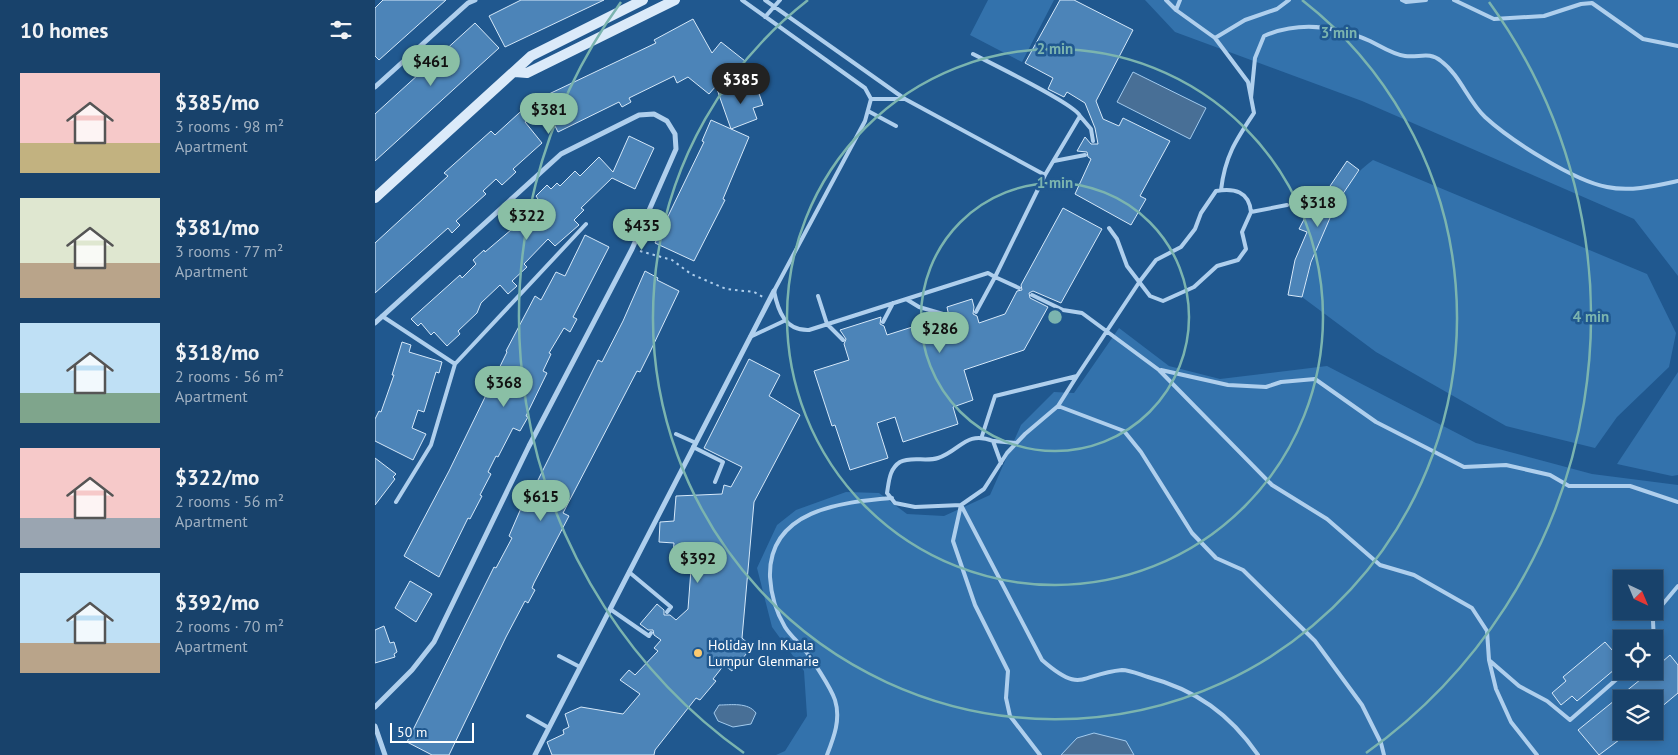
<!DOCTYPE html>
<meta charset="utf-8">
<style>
:root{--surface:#18426b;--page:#214971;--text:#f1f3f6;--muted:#9fb0c1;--line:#365b7e;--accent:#8abfa5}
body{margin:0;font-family:"PT Sans",sans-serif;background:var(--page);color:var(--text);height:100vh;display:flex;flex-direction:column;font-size:19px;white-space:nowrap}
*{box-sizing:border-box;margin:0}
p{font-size:16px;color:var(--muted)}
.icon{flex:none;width:28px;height:28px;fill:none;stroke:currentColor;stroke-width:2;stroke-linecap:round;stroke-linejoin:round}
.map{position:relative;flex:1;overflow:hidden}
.panel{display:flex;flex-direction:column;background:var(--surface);width:375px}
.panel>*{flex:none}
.needle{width:32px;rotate:136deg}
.controls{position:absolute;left:1238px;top:570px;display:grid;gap:10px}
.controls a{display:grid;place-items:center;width:50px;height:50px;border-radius:0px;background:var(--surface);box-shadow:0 2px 8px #0003,0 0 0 1px var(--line);font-size:25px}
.scale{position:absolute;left:15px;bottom:12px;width:84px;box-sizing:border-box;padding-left:5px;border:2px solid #fff;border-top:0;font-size:14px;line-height:18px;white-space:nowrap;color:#fff;-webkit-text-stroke:4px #20588f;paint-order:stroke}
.price{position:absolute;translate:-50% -42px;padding:0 11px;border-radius:18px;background:var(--accent);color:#111;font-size:16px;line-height:32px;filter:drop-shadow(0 1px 2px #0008)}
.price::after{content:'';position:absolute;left:50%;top:30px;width:15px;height:11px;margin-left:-8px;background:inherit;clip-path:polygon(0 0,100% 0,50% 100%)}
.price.active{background:#222;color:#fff}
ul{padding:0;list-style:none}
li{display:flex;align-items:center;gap:15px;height:125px;padding:0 20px}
li span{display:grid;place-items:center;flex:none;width:140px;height:100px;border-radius:0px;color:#555}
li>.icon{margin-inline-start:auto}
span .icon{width:60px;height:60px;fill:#fffc;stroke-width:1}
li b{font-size:21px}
h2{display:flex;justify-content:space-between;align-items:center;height:60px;padding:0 20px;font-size:21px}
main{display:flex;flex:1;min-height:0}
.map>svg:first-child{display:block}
.green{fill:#3372ac;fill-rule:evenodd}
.water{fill:#486f96;stroke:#a3cbee}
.building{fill:#4c84b8;stroke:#d5e8f9}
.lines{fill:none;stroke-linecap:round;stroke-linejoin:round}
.path{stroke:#afcfed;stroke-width:2;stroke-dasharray:2.5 4;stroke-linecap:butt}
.lane{stroke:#afcfed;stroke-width:4}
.street{stroke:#afcfed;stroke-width:5}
.secondary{stroke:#dbeaf9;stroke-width:10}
.ring{fill:none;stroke:#7bb4af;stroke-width:2.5}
.poi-dot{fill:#fac970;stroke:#20588f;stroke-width:2}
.labels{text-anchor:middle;stroke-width:5;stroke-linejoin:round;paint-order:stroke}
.poi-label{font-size:14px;fill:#fff;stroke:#20588f;text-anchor:start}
.centre{fill:#7bb4af;stroke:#20588f;stroke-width:2.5}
.ring-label{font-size:15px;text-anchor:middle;font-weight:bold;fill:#7bb4af;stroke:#20588f;stroke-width:5;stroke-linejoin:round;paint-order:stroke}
</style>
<main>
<section class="panel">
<h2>10 homes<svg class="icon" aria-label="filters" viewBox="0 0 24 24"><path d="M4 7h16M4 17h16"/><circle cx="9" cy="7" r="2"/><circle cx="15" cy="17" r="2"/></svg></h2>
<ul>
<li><span style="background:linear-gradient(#f6c9c9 70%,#c2b280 0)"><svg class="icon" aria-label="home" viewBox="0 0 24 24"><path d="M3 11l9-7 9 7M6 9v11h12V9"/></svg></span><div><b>$385/mo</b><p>3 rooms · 98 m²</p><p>Apartment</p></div></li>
<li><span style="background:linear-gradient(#dfe7d0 65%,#b9a48a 0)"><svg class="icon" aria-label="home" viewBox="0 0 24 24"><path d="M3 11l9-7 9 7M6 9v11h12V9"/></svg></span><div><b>$381/mo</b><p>3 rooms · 77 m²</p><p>Apartment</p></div></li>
<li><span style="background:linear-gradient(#bfe0f5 70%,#7fa58c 0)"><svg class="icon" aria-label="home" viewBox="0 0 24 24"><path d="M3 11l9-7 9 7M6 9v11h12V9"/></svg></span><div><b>$318/mo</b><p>2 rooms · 56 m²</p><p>Apartment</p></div></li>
<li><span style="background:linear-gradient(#f6c9c9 70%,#9aa5b1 0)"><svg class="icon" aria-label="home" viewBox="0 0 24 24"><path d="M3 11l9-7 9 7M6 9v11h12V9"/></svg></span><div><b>$322/mo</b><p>2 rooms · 56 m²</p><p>Apartment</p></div></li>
<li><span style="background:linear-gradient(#bfe0f5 70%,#b9a48a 0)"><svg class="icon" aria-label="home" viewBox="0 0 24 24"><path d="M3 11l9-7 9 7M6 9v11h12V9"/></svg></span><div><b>$392/mo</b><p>2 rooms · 70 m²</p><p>Apartment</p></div></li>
</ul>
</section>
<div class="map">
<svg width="1303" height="755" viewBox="0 0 1303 755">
<rect width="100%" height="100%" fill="#20588f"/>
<path class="green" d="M613 0H679L647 62 595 35Z
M770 0H1303V276L1259 219 987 101 800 32Z
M998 160 1272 274 1301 333 1294 367 1242 417 1220 448 1131 426 1001 352 927 297C940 250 956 190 998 160Z
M744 328 794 366 845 379 952 366 1101 443 1217 474 1303 485V755H401L410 751 432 716 429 671 397 627 382 568 402 525 421 510 471 492 504 493 532 514 569 516 615 495 646 425 679 392 699 393ZM1246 579H1279V611H1246ZM1246 639H1279V671H1246ZM1246 699H1279V731H1246Z
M1303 372V475L1297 476 1242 464Z"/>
<path class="water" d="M758 72 831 108 815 139 742 102Z
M344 705C356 705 373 702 381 713L376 724 358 727 343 721 339 713Z
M719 733 751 741 759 755H686L702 738Z"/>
<path class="building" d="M8 0H71L4 60 0 56V8Z
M146 0H229L130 47 114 16Z
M685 0H699L758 30 721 101 728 119 744 126 748 118 795 141 765 196 771 199 756 225 700 194 716 159 713 157 712 152 702 151 710 137 716 144H723L720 128 710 103 692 92 689 97 673 89 678 78 650 63Z
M318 19 337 53 346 42 370 61 344 95 341 86 334 94 313 77 302 83 299 76 254 98 256 102 247 107 244 102 183 132 172 110 150 122 167 143 138 169 141 172 127 185 121 179 108 191 111 194 81 221 85 225 77 233 73 228 0 293V243L73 176 69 173 116 131 120 135 155 103 281 43 279 40Z
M100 23 124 48 0 161V114Z
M380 82 388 105 378 108 382 119 356 129 344 95Z
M336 120 374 137 348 199 350 200 319 261 280 243 329 142 327 141Z
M254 136 279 148 260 189 237 178 206 208 209 210 199 220 204 225 180 246 173 239 149 264 152 267 137 281 142 286 133 294 125 285 106 303 102 313 83 331 85 334 72 346 59 332 56 335 46 323 43 326 36 319 85 275 87 278 101 264 98 260 109 250 110 252 150 218 146 214 163 199 161 196 172 185 176 189 182 183 185 186 200 171 205 176 224 157 238 172Z
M972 161 984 170 961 204 936 262 927 297 913 295 920 260 932 232 924 229 936 206 944 207 953 189Z
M688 208 727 229 686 303 658 291 654 293 655 298 673 307 649 350 589 370 598 400 578 407 583 424 528 442 520 417 502 423 513 458 475 470 460 425 457 426 439 371 474 360 469 344 471 339 465 330 506 317 505 324 509 326 512 335 553 322 558 339 580 332 576 320 578 315 573 312 572 307 597 299 599 307 598 314 602 316 604 323 630 314 642 291 647 290 646 285Z
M210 235 234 247 198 317 202 319 195 332 189 328 174 353 176 354 168 371 172 373 151 416 153 417 145 431 138 428 123 457 121 456 113 472 116 474 105 495 107 496 95 519 93 518 64 577 29 556 74 471 132 352 131 351 160 296 166 300 181 272 190 276Z
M270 271 283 278 282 280 304 291 275 352 265 372 262 371 188 513 194 516 159 583 157 588 160 590 153 603 150 601 131 637 74 755H57L32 742 119 567 121 568 137 538 134 536 147 506 151 509 160 492 158 490 223 360 227 362 248 321Z
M27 342 36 345 34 352 67 362 64 373 61 372 49 412 43 410 37 428 51 434 38 460 0 441V419L4 411 6 412 19 375H17Z
M374 359 405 375 394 396 425 415 379 502 367 638 377 647 357 671 349 665 338 679 341 681 325 700 321 698 280 750 279 755H177L172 742 189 734 188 730 194 727 190 714 206 707 248 714 265 694 245 680 254 670 260 675 283 651 279 648 286 640 279 635 278 630H273L265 624 282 604 289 610V615H295L301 620 313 609 316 569 297 566 299 543 284 542 285 522 299 521 301 496 347 494 349 485 356 487 367 467 329 448Z
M0 458 21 474 18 477 20 479 0 505Z
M35 581 57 594 41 622 20 608Z
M9 626 15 643 19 642 22 652 19 654 20 657 0 663V630Z
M1230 642 1246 660V664L1202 701 1197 696 1186 705 1177 693 1191 681 1188 677Z
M1295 655 1303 665V693L1279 713V699H1246V731H1256L1224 755 1203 730 1276 671H1279V669Z"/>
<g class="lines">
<path class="path" d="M265 251 297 260 316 274 351 289 379 292 388 297"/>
<path class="lane" d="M367 0 490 88 496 99 490 121 399 291C403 311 410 331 434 330L613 273 620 277 670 175 705 116C700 104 615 63 598 54
M390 0 530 99 670 175
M791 0 801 10 805 0
M1027 0 1031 2 1051 0
M1079 0 1119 19 1169 16 1206 4 1217 3 1268 39 1303 46
M801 10 840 38 873 82 879 113C861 140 850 156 846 190
M390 17 405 0
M840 38 870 20 902 9 914 0
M876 98 880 58 889 36C924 21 961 26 995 41 1005 46 1019 55 1030 56 1044 58 1054 51 1066 61 1085 75 1093 101 1110 117 1135 140 1199 181 1232 187 1255 192 1280 186 1303 181
M496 99H529
M493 111 521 126
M705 116 716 129 718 141
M679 161 710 155
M734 228 742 239 752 266 775 296 788 301 819 287 842 266 863 260 871 249 867 232 876 212 912 205
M657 295 688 310 707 313 784 370 897 485 952 519 1005 565 1039 575 1097 608 1112 631 1114 660 1144 686 1172 701 1195 720 1251 671
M443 296 452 324 468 340
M531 299 544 307 575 316
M601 312 620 277 644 288
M7 316 80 364 211 224
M508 322 518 303
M375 337 409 321
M786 370 853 385 891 387 906 382 940 379 1001 422 1089 467 1131 465 1175 475 1194 486H1255L1303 502
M683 406 749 431 766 452 817 533 841 558 868 570 940 641 987 705 1006 743 1009 755
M301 434 321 443
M607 436 620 396 702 376 765 281 781 260 806 247 820 229 826 213 841 191C859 188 874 191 876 212
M619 441 641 443
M318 447 348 462 340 482
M626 463 618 441C591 430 585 451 563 458 551 462 536 456 525 462 514 469 514 482 512 493L520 503 540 507 586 505 609 489 632 453 650 434 683 406 702 376
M21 502 56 445 80 364
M586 505 667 660C707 695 705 674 747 670 755 670 766 675 773 677 821 690 855 714 883 755
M586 505 578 541 600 605 633 671 631 698 635 716 665 755
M254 572 296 607 292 612
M235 609 274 636 276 633
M1279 642 1278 621 1282 611 1303 586
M184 656 205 667
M1114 660 1121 689 1136 722 1162 755
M153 716 174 728
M452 755C459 737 466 719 460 700 456 688 436 657 428 648 422 641 415 635 410 627 401 612 396 594 395 577 393 510 466 502 517 498"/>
<path class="street" d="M0 87 93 3 100 0
M0 323 186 154 264 115 279 114 292 121 300 134 301 149 257 249 154 446 59 642 37 670 0 707
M0 726 10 755
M160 755 399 291"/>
<path class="secondary" d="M140 72 152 73 300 0
M0 198 156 56 268 0"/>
</g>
<g class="ring">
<circle cx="680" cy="317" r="134"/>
<circle cx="680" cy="317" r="268"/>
<path d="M927 0A402 402 0 1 1 433 0"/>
<path d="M369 753A536 536 0 0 1 246 2M1114 2A536 536 0 0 1 991 753"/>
</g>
<circle class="poi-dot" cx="323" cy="653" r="5"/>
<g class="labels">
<g class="poi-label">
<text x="333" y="650">Holiday Inn Kuala<tspan x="333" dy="16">Lumpur Glenmarie</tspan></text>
</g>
</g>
<circle cx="680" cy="317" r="8" class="centre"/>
<g class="ring-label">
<text x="964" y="38">3 min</text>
<text x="680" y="54">2 min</text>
<text x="680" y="188">1 min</text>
<text x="1216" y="322">4 min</text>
</g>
</svg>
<div class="controls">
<a><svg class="needle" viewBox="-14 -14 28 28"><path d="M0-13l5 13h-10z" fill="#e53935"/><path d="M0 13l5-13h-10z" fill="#9fb0c1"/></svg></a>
<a><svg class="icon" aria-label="locate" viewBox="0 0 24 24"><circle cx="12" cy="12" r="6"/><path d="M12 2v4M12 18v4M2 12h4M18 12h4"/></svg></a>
<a><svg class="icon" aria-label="layers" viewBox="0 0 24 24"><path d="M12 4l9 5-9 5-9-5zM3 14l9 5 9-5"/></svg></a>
</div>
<div class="scale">50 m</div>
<b class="price" style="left:56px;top:87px">$461</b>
<b class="price active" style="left:366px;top:105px">$385</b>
<b class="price" style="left:174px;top:135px">$381</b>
<b class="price" style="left:943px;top:228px">$318</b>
<b class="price" style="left:152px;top:241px">$322</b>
<b class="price" style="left:267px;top:251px">$435</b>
<b class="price" style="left:565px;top:354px">$286</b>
<b class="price" style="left:129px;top:408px">$368</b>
<b class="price" style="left:166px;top:522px">$615</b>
<b class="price" style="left:323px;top:584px">$392</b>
</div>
</main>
